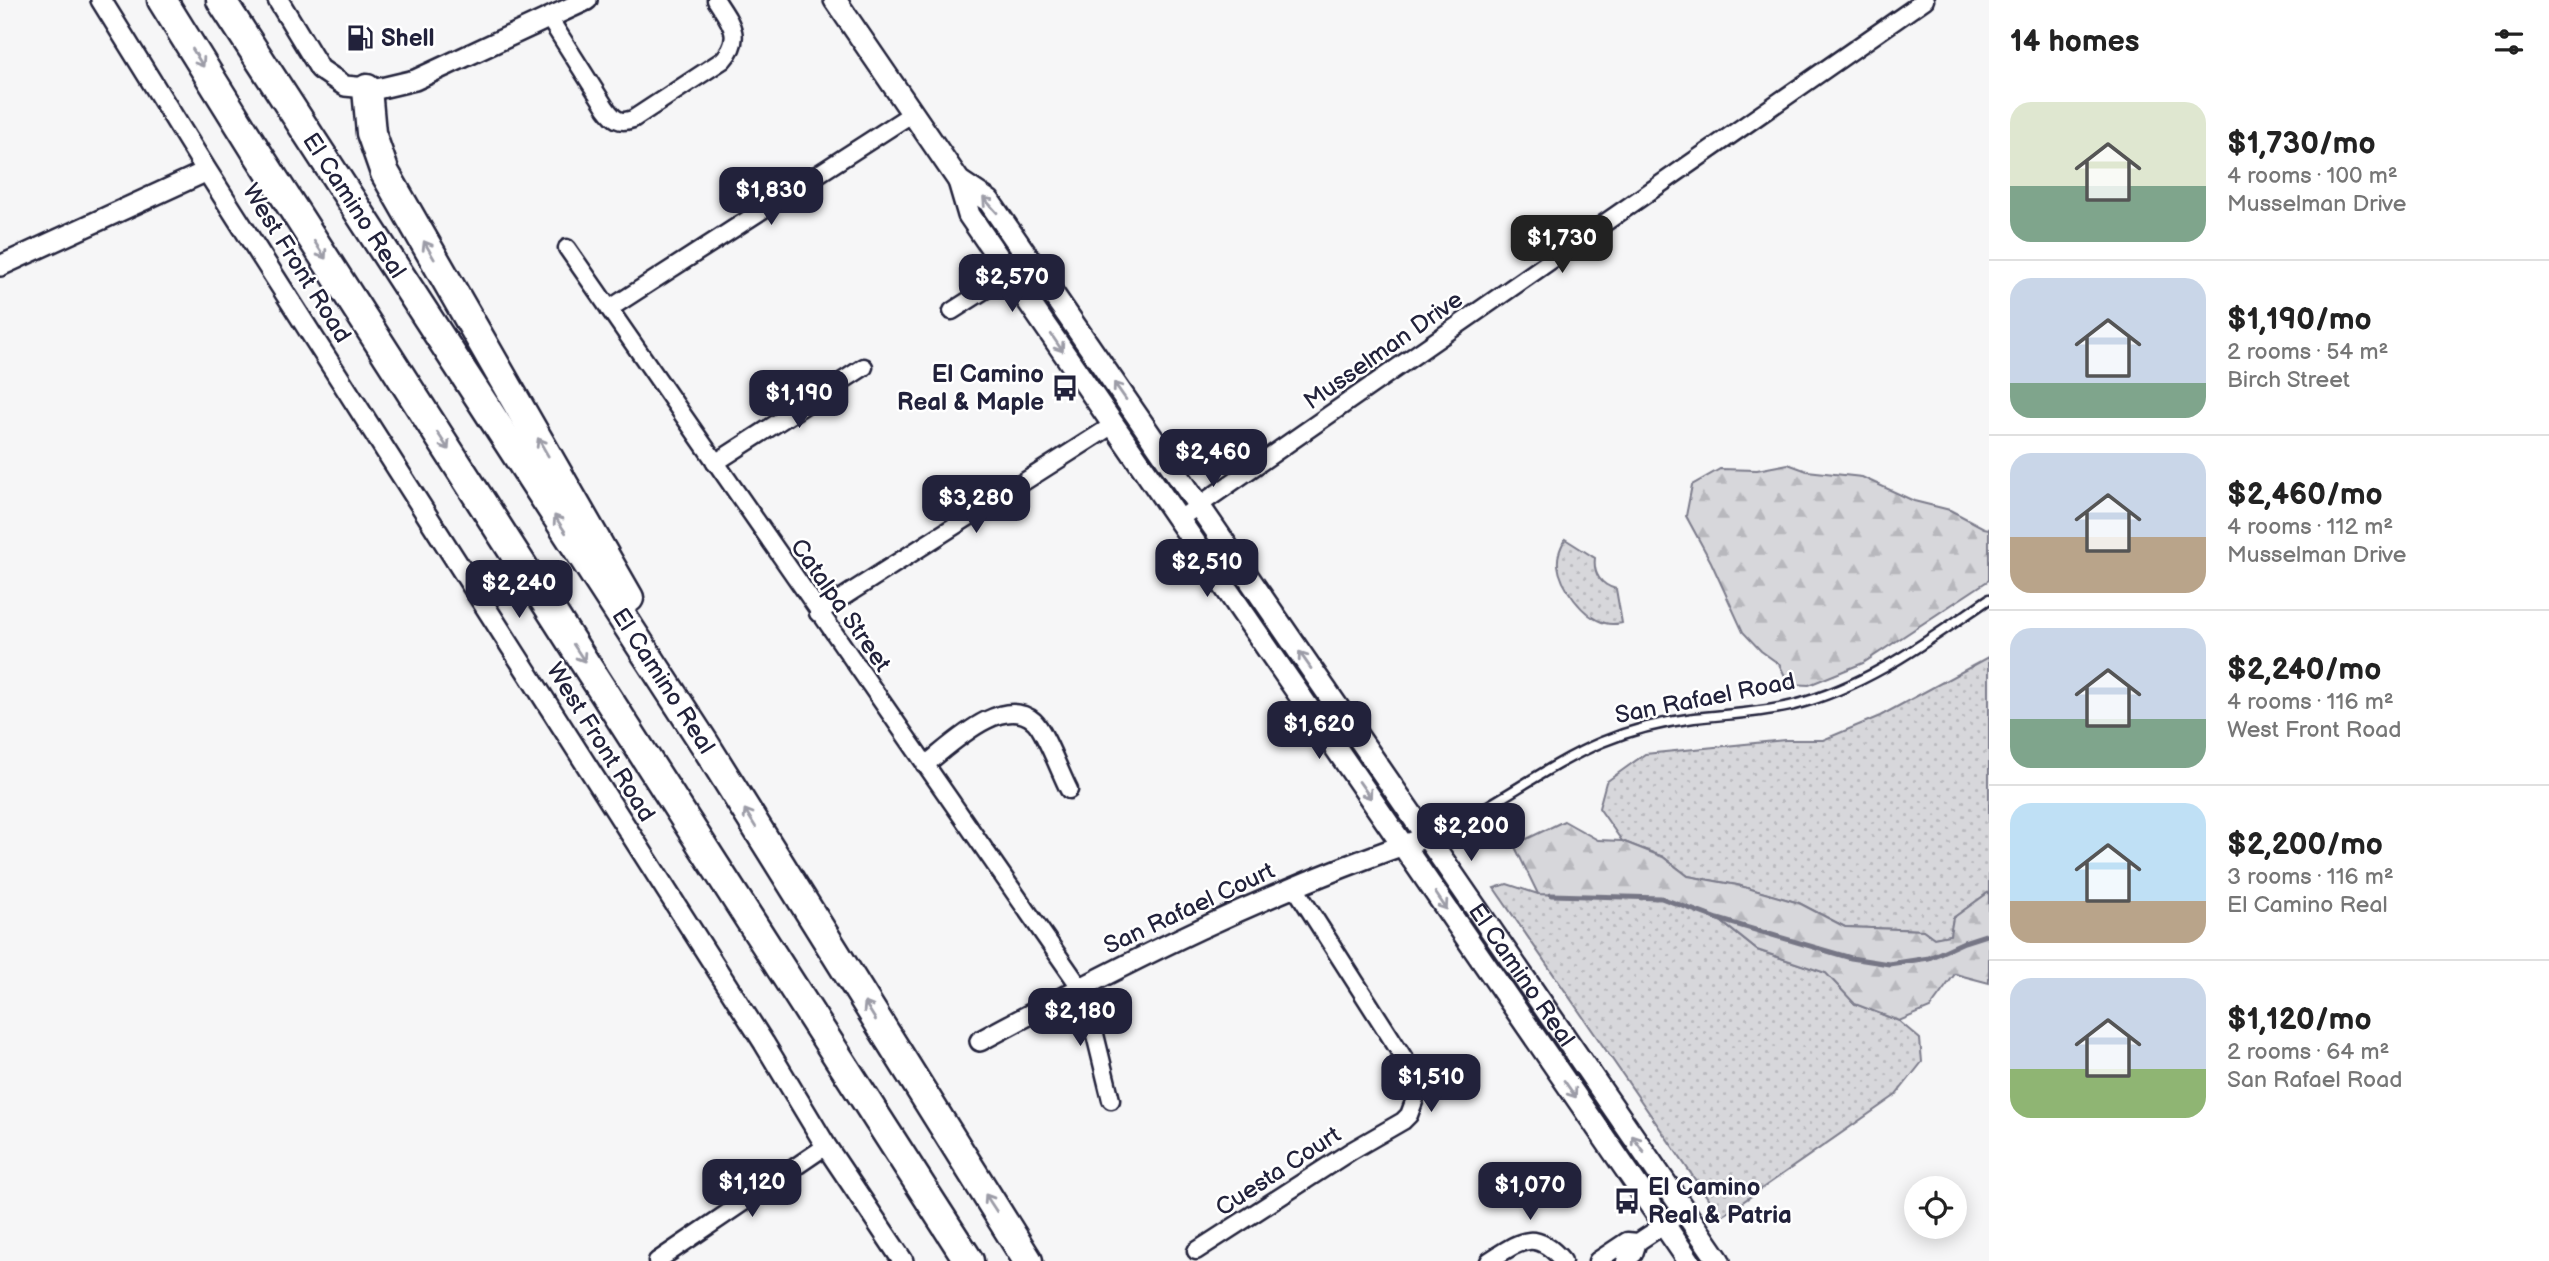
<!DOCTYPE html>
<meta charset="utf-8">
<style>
:root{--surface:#fff;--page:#f6f6f6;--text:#222;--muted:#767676;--line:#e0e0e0;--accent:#22223b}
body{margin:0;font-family:"Balsamiq Sans",sans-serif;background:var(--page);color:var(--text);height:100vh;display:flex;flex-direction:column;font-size:26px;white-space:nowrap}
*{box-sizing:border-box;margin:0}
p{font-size:23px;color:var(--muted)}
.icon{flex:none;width:38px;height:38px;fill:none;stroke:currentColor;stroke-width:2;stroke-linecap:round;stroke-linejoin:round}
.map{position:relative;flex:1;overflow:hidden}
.drawer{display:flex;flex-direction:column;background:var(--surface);width:560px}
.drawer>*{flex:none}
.controls{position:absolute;left:1904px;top:1176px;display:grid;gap:14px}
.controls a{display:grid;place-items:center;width:63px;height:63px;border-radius:50%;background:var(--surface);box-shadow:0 4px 18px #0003;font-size:35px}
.price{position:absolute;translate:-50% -60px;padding:0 16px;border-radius:14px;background:var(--accent);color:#fff;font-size:23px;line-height:46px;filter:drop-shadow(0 2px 4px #0008)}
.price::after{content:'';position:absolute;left:50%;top:42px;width:21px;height:16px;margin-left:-10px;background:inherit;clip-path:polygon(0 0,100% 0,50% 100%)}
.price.active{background:#222;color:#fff}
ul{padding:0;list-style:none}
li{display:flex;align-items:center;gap:21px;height:175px;padding:0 21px}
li+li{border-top:2px solid var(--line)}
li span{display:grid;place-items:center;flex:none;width:196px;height:140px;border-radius:21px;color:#555}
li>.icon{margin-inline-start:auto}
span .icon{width:84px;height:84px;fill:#fffc;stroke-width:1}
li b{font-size:30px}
h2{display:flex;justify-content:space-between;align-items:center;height:84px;padding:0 21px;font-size:30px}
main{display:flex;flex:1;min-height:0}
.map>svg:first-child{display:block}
.grass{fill:url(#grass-dots);stroke:#7c7c8b;stroke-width:2}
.forest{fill:url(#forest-firs);stroke:#7c7c8b;stroke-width:2}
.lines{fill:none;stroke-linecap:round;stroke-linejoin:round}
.stream{stroke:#767685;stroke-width:5}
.service-casing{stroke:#22223b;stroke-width:13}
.minor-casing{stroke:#22223b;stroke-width:21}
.tertiary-casing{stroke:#22223b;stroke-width:24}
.secondary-casing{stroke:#22223b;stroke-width:26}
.motorway-casing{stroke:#22223b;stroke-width:33}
.service{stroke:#fff;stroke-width:8}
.minor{stroke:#fff;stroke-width:16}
.tertiary{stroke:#fff;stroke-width:19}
.secondary{stroke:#fff;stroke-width:21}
.motorway{stroke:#fff;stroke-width:28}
.oneway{stroke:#9c9ca7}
.labels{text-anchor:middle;stroke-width:5;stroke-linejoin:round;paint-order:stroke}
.poi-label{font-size:24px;font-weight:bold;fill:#22223b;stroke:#fff;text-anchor:start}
.street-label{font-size:24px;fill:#22223b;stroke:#fff}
</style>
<main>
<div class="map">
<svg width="1989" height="1261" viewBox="0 0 1989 1261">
<defs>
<pattern id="grass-dots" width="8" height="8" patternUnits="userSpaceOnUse" patternTransform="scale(1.75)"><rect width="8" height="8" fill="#d7d7db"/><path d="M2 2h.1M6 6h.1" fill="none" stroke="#b8b8bd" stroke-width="1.8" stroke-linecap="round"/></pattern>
<pattern id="forest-firs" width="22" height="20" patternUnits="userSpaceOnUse" patternTransform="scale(1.75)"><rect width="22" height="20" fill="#d7d7db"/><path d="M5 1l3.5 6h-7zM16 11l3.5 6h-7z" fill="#b8b8bd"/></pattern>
</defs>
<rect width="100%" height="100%" fill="#f6f6f7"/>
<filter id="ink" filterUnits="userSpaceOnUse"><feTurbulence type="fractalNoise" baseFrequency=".0143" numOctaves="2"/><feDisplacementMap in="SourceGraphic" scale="14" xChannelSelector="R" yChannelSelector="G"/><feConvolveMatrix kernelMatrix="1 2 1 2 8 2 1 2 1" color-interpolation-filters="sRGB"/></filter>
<g filter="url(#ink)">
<path class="grass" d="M1565 539 1595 558C1593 574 1601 585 1616 589L1622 623C1616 624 1611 625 1605 623 1584 618 1560 586 1558 565 1557 555 1561 547 1565 539Z
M1989 657V892L1953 918 1950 935 1934 938 1923 930 1845 927 1799 903 1737 885 1688 876 1663 857 1622 841 1599 808 1606 782 1645 754 1785 740H1823L1880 716Z
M1507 884 1538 894 1661 898 1718 919 1757 950 1826 973 1855 1004 1899 1021 1920 1039 1922 1062 1896 1095 1721 1217 1494 888Z"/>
<path class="forest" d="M1788 464 1807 471 1862 477 1914 501 1950 510 1984 528 1989 529V580L1863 663 1809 685 1789 684 1779 664 1761 651 1743 632 1711 562 1686 516 1692 485 1720 469 1757 470Z
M1564 821 1598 840 1622 841 1663 857 1688 876 1737 885 1799 903 1845 927 1923 930 1934 938 1950 935 1953 918 1989 892V983L1955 974 1930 1008 1899 1021 1855 1004 1826 973 1757 950 1718 919 1661 898 1538 894 1514 845Z"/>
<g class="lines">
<path class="stream" d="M1551 895 1661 898 1718 919 1851 958 1889 964 1929 958 1964 942 1989 934"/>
<g class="service-casing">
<path id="service" d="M1429 836C1490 811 1541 768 1602 742 1631 730 1663 722 1694 718 1727 714 1762 713 1794 705 1868 686 1927 641 1989 599"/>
</g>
<g class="minor-casing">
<path id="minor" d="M549 18 606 108C614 119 619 124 633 119L723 60C744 37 730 22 716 0
M567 248 1080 987 1091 1018 1111 1100
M609 309 913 113
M952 311 1010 274
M715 463 864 367
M1178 520 1925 0
M818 613 1113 425
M925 765C950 746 1002 693 1034 721 1045 731 1061 775 1069 790
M1196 1251 1351 1151 1403 1121 1409 1115 1415 1099 1414 1077 1409 1066 1294 886
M657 1261 826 1146
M1489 1261C1520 1241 1535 1228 1563 1261
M1597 1261 1627 1241 1638 1242 1685 1211
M1625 1261 1634 1254 1638 1242"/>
</g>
<g class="tertiary-casing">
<path id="tertiary" d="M101 0 207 171 764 1043 826 1146 903 1261
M278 0 320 69 345 86 377 89 415 80 587 0
M0 266 207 171
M980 1041C1125 963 1271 889 1427 837"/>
</g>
<g class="secondary-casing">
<g id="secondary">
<path id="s1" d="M835 0 959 181 989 201 1719 1261"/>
<path d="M959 181 969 215 1689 1261"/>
</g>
</g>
<g class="motorway-casing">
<g id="motorway">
<path d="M162 0 256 151 969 1261"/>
<path id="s2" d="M221 0 704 743 1028 1261"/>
<path d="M367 89 371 133 385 173 629 598"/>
</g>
</g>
<use href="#service" class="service"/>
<use href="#minor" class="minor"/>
<use href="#tertiary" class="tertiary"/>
<use href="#secondary" class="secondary"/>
<use href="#motorway" class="motorway"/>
</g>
<defs><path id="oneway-shaft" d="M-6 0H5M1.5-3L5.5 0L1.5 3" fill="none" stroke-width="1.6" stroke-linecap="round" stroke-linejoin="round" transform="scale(1.75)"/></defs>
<g class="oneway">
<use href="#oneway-shaft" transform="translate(198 58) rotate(58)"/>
<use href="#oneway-shaft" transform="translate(990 205) rotate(-132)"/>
<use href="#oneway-shaft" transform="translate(320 250) rotate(57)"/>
<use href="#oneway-shaft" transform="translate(429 250) rotate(-120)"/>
<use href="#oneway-shaft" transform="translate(1057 343) rotate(56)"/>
<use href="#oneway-shaft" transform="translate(1120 391) rotate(-125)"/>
<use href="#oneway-shaft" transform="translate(443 441) rotate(57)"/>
<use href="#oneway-shaft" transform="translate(543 447) rotate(-120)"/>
<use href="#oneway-shaft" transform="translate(560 524) rotate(-123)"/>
<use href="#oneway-shaft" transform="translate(579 653) rotate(57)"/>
<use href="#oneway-shaft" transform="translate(1305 660) rotate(-125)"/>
<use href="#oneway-shaft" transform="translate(1365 790) rotate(55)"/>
<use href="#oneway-shaft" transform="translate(750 818) rotate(-122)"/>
<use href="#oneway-shaft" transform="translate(1441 901) rotate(56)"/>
<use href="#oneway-shaft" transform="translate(870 1011) rotate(-122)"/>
<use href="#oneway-shaft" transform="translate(1570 1089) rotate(55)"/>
<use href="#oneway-shaft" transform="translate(1638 1144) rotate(-125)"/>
<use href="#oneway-shaft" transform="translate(991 1203) rotate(-123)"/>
</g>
</g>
<defs>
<g id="fuel-bare" transform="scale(2.1)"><path d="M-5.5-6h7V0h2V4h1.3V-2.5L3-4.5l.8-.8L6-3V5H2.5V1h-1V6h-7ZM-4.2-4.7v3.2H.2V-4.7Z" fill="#22223b" stroke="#fff" stroke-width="2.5" paint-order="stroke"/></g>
<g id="bus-bare" transform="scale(2.1)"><path d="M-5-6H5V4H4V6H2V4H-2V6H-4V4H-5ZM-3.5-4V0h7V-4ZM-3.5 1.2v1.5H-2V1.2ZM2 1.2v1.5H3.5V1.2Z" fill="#22223b" stroke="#fff" stroke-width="2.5" paint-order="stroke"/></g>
</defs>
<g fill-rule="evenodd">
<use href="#fuel-bare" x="360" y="38"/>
<use href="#bus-bare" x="1065" y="388"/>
<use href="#bus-bare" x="1627" y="1201"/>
</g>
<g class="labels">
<g class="poi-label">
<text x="381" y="46">Shell</text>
<text x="1044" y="382" text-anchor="end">El Camino<tspan x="1044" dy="28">Real &amp; Maple</tspan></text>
<text x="1648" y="1195">El Camino<tspan x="1648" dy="28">Real &amp; Patria</tspan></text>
</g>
<g class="street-label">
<text dy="8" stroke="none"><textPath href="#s2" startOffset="245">El Camino Real</textPath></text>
<text transform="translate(297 263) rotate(58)" y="8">West Front Road</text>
<text transform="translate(1383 350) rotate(-35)" y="8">Musselman Drive</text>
<text transform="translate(841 605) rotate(55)" y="8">Catalpa Street</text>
<text dy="8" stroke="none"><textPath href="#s2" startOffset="812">El Camino Real</textPath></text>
<text transform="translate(1705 698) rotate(-11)" y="8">San Rafael Road</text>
<text transform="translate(601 742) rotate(58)" y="8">West Front Road</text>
<text transform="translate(1189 908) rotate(-25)" y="8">San Rafael Court</text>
<text dy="8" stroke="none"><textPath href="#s1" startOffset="1195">El Camino Real</textPath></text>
<text transform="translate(1278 1171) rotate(-33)" y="8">Cuesta Court</text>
</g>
</g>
</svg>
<div class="controls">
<a><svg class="icon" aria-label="locate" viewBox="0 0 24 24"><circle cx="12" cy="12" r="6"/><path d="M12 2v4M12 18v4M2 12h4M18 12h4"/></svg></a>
</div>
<b class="price" style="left:771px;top:227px">$1,830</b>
<b class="price active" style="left:1562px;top:275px">$1,730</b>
<b class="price" style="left:1012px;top:314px">$2,570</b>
<b class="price" style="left:799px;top:430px">$1,190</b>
<b class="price" style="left:1213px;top:489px">$2,460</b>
<b class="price" style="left:976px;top:535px">$3,280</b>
<b class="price" style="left:1207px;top:599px">$2,510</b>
<b class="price" style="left:519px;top:620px">$2,240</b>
<b class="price" style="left:1319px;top:761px">$1,620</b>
<b class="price" style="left:1471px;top:863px">$2,200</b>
<b class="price" style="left:1080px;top:1048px">$2,180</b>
<b class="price" style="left:1431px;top:1114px">$1,510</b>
<b class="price" style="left:752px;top:1219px">$1,120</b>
<b class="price" style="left:1530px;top:1222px">$1,070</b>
</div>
<section class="drawer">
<h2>14 homes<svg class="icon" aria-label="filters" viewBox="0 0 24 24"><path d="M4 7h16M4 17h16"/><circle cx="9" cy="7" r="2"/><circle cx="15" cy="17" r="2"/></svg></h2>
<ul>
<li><span style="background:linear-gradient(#dfe7d0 60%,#7fa58c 0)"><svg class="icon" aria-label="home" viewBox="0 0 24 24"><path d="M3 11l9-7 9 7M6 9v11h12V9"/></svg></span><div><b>$1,730/mo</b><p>4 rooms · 100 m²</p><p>Musselman Drive</p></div></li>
<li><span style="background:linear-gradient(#c9d6e8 75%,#7fa58c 0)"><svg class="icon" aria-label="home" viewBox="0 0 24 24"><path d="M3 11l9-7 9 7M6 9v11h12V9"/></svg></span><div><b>$1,190/mo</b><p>2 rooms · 54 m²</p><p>Birch Street</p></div></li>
<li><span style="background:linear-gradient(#c9d6e8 60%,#b9a48a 0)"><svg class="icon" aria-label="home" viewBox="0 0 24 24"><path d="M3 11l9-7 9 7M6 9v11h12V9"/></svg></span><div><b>$2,460/mo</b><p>4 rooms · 112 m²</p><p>Musselman Drive</p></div></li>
<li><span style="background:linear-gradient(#c9d6e8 65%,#7fa58c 0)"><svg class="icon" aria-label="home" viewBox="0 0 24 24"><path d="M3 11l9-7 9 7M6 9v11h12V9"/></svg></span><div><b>$2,240/mo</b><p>4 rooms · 116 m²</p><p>West Front Road</p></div></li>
<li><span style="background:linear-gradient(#bfe0f5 70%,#b9a48a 0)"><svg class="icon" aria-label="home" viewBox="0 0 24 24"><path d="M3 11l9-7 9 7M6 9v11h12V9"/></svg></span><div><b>$2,200/mo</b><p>3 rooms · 116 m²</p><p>El Camino Real</p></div></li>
<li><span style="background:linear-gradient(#c9d6e8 65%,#8fb573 0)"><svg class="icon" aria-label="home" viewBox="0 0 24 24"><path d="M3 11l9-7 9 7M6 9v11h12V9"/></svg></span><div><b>$1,120/mo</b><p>2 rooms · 64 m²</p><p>San Rafael Road</p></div></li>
</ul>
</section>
</main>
